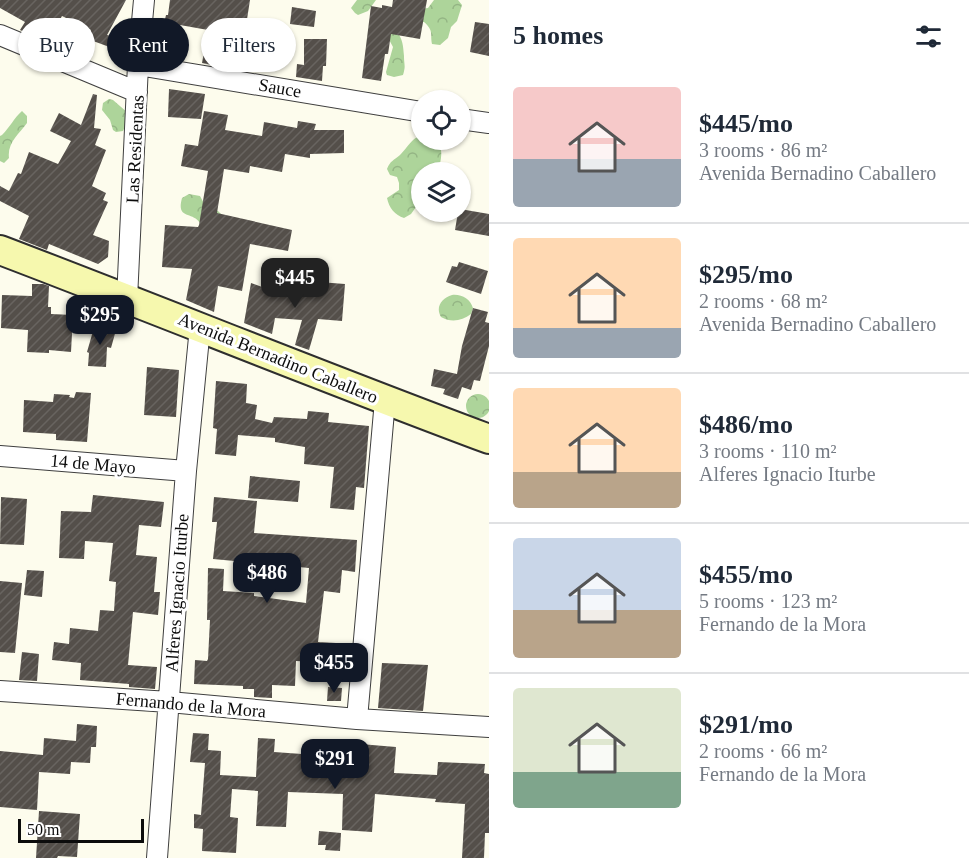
<!DOCTYPE html>
<meta charset="utf-8">
<style>
:root{--surface:#fff;--page:#f6f6f7;--text:#1f2937;--muted:#747a83;--line:#e0e1e3;--accent:#111827}
body{margin:0;font-family:"Times New Roman",serif;background:var(--page);color:var(--text);height:100vh;display:flex;flex-direction:column;font-size:22px;white-space:nowrap}
*{box-sizing:border-box;margin:0}
p{font-size:20px;color:var(--muted)}
.icon{flex:none;width:33px;height:33px;fill:none;stroke:currentColor;stroke-width:2;stroke-linecap:round;stroke-linejoin:round}
.map{position:relative;flex:1;overflow:hidden}
.panel{display:flex;flex-direction:column;background:var(--surface);width:480px}
.panel>*{flex:none}
.banner{position:absolute;left:18px;top:18px;width:381px;height:54px;display:flex;gap:12px}
.controls{position:absolute;left:411px;top:90px;display:grid;gap:12px}
.controls a{display:grid;place-items:center;width:60px;height:60px;border-radius:50%;background:var(--surface);box-shadow:0 2px 4px #0004;font-size:30px}
.scale{position:absolute;left:18px;bottom:15px;width:126px;box-sizing:border-box;padding-left:6px;border:3px solid #0c0c0c;border-top:0;font-size:16px;line-height:21px;white-space:nowrap;color:#0c0c0c;-webkit-text-stroke:4px #fff;paint-order:stroke}
.price{position:absolute;translate:-50% -51px;padding:0 14px;border-radius:12px;background:var(--accent);color:#fff;font-size:20px;line-height:39px;filter:drop-shadow(0 2px 3px #0008)}
.price::after{content:'';position:absolute;left:50%;top:36px;width:18px;height:14px;margin-left:-9px;background:inherit;clip-path:polygon(0 0,100% 0,50% 100%)}
.price.current{background:#222;color:#fff}
ul{padding:0;list-style:none}
li{display:flex;align-items:center;gap:18px;height:150px;padding:0 24px}
li+li{border-top:2px solid var(--line)}
li span{display:grid;place-items:center;flex:none;width:168px;height:120px;border-radius:6px;color:#555}
li>.icon{margin-inline-start:auto}
span .icon{width:72px;height:72px;fill:#fffc;stroke-width:1}
li b{font-size:26px}
h2{display:flex;justify-content:space-between;align-items:center;height:72px;padding:0 24px;font-size:26px}
.tag{padding:0 21px;border-radius:27px;background:var(--surface);box-shadow:0 2px 4px #0004;font-size:21px;line-height:54px}
.tag.current{background:var(--accent);color:#fff}
main{display:flex;flex:1;min-height:0}
.map>svg:first-child{display:block}
.forest{fill:url(#forest-crowns)}
.building{fill:url(#building-hatch)}
.lines{fill:none;stroke-linecap:round;stroke-linejoin:round}
.street-casing{stroke:#3f3f3f;stroke-width:22}
.secondary-casing{stroke:#2e2e2e;stroke-width:32}
.street{stroke:#fff;stroke-width:20}
.secondary{stroke:#f6f8ae;stroke-width:28}
.labels{text-anchor:middle;stroke-width:6;stroke-linejoin:round;paint-order:stroke}
.street-label{font-size:18px;fill:#0c0c0c;stroke:#fff}
</style>
<main>
<div class="map">
<svg width="489" height="858" viewBox="0 0 489 858">
<defs>
<pattern id="forest-crowns" width="20" height="18" patternUnits="userSpaceOnUse" patternTransform="scale(1.5)"><rect width="20" height="18" fill="#add49a"/><path d="M2 6a3 3 0 1 1 6 0M12 15a3 3 0 1 1 6 0" fill="none" stroke="#94b584"/></pattern>
<pattern id="building-hatch" width="6" height="6" patternUnits="userSpaceOnUse" patternTransform="scale(1.5)"><rect width="6" height="6" fill="#544f4a"/><path d="M-1 1l2-2M0 6l6-6M5 7l2-2" fill="none" stroke="#686460"/></pattern>
</defs>
<rect width="100%" height="100%" fill="#fdfced"/>
<path class="forest" d="M357 0H376L368 11 358 15 355 13 351 8Z
M434 0H458L462 5 457 21 451 27 448 38 440 45 432 44C430 33 434 31 424 22H420V9L428 8Z
M83 23H94L78 40 72 50 65 54 52 49C51 40 54 30 64 29 68 28 72 30 75 30 78 29 81 25 83 23Z
M397 32C403 40 403 45 404 56 404 65 406 65 403 75L394 77 387 75 386 72 393 47 386 34Z
M109 99 113 100 128 113V120L123 131 116 132 113 130 110 120 102 110 103 103Z
M22 111 27 116V123C19 134 7 143 9 158L4 163 0 161V136L2 135C10 127 14 118 22 111Z
M421 135 422 140H437C444 150 441 160 438 172H422L421 200 411 214 404 218C395 215 389 208 387 198L399 190V183L397 177 390 175 387 169C390 161 394 160 400 155 408 147 410 140 421 135Z
M189 194 200 196 207 209 218 211 223 216 200 223C192 211 176 220 182 198Z
M452 295C462 294 470 299 473 308L471 314C462 321 451 323 441 317 435 307 442 298 452 295Z
M466 406a12 12 0 1 1 24 0a12 12 0 1 1-24 0Z"/>
<path class="building" d="M0 0H126L107 35 126 39 123 52 85 38 87 31H90L91 30 62 16 47 42 20 30 25 22 0 8Z
M170 0H250L243 45H246L243 66 217 62V66L202 63 208 30 180 25 174 59 160 57 163 28 166 15H168Z
M393 0H427L420 39 391 34 388 54H385L381 81 362 78 371 6 382 8V5L392 7Z
M292 7 316 11 314 27 290 24Z
M475 22 489 24V56L470 52Z
M304 39H327L326 66H323L322 81 296 77 297 64 304 65Z
M169 89 205 94 201 119 168 117Z
M93 94 97 95 94 128 101 129 95 145 106 150 92 186 106 193 103 200 108 202 93 235 109 241 108 257 98 264 49 244 47 250 19 239 29 216 0 201V186L9 191 18 173 21 174 29 152 58 164 71 141 50 131 59 113 81 125Z
M204 111 228 115 225 130 262 136 264 122 297 128 298 121 316 124 314 130H344V153L310 154V158L285 154 282 172 250 166 249 173 224 169 217 213 292 230 288 251 250 244 242 291 218 286 214 312 186 300 192 269 162 267 165 225 198 227 199 225 208 171 181 166 185 144 198 146Z
M460 209 489 214V236L455 230 458 212H460Z
M459 262 488 271 481 294 446 282 452 266 457 267Z
M319 282 345 284 342 321 318 319 309 350 295 345 302 320 275 318 272 334 244 323 251 283 289 297V290L318 292Z
M32 284H43L49 286 48 307H51V314L73 315 71 352 49 350V353L27 352 28 330 1 328 2 295 32 296Z
M473 308 488 312 485 322 489 323V346L480 381 474 380 471 390 462 387 458 399 443 394 445 389 431 386 434 369 457 374 462 346Z
M95 324 116 330 111 348 107 347 106 367 88 366 89 353 87 352Z
M147 367 179 370 176 417 144 415Z
M216 381 247 384 246 403 257 405 255 419 272 423 274 417 307 419 308 411 329 413 328 422 369 426 364 488 356 487 354 510 330 508 334 467 304 464 305 447 275 442V438L238 435 236 456 215 454 217 429 213 428Z
M76 392 91 393 87 442 56 440V434L23 432 24 400 53 402 54 394 70 395 69 397 74 398Z
M250 476 300 481 298 502 248 498Z
M93 495 164 502 161 527 139 525 136 555 157 557 154 592H160L158 615 133 612 128 665 157 667 155 689 129 687V684L80 680 81 663 52 660 54 642 69 644 70 628 98 631 100 610 114 611 116 582 109 581 113 543 85 541 84 559 59 558 61 511 91 512Z
M1 497 27 499 24 545 0 544Z
M214 497 257 501 254 533 357 540 355 572 342 570 340 593 324 591 318 642 336 643 335 663 296 661 295 686 272 685V698L254 697V689H243V686L194 684 195 660 207 661 208 659 210 620H207L208 568 224 569 223 591 254 593V596L306 603 309 568 213 559 217 522H212Z
M27 570 44 571 42 597 24 595Z
M0 581 22 583 15 653 0 652Z
M22 652 39 654 37 681 19 680Z
M382 663 428 665 423 711 378 708Z
M328 687 342 688 341 701H327Z
M77 724 97 726 96 747H91L90 763 71 762 70 774 39 772 37 810 0 807V751L43 755 44 738 76 741Z
M193 733 209 734 208 750 221 751 220 775 256 777 258 738 275 739 274 752 316 755V752L348 754V743L396 747 394 773 437 775 438 762 485 764 484 773 489 774V833H485L484 858H462L465 804 435 802 436 799 375 794 372 832 342 830 343 794 288 792 286 827 256 826 258 791 232 789 230 817 238 818 236 853 202 851 203 829 194 828V814L201 815 205 763 190 762Z
M39 811 80 814 77 857 58 856 57 858H36Z
M319 831 341 833 340 851 325 850 326 845H318Z"/>
<g class="lines">
<g class="street-casing">
<path id="street" d="M0 35 137 92
M138 65 422 112
M460 119 489 123
M127 299 138 65 144 0
M0 456 186 471
M0 691 169 702 357 719 489 727
M357 719 385 400
M157 858 186 471 200 327"/>
</g>
<g class="secondary-casing">
<path id="secondary" d="M0 250C163 312 325 378 489 439"/>
</g>
<use href="#street" class="street"/>
<use href="#secondary" class="secondary"/>
</g>
<g class="labels">
<g class="street-label">
<text transform="translate(280 88) rotate(10)" y="6">Sauce</text>
<text transform="translate(135 149) rotate(-87)" y="6">Las Residentas</text>
<text transform="translate(278 358) rotate(22)" y="6">Avenida Bernadino Caballero</text>
<text transform="translate(93 464) rotate(5)" y="6">14 de Mayo</text>
<text transform="translate(177 593) rotate(-86)" y="6">Alferes Ignacio Iturbe</text>
<text transform="translate(191 705) rotate(5)" y="6">Fernando de la Mora</text>
</g>
</g>
</svg>
<div class="controls">
<a><svg class="icon" aria-label="locate" viewBox="0 0 24 24"><circle cx="12" cy="12" r="6"/><path d="M12 2v4M12 18v4M2 12h4M18 12h4"/></svg></a>
<a><svg class="icon" aria-label="layers" viewBox="0 0 24 24"><path d="M12 4l9 5-9 5-9-5zM3 14l9 5 9-5"/></svg></a>
</div>
<div class="scale">50 m</div>
<b class="price current" style="left:295px;top:309px">$445</b>
<b class="price" style="left:100px;top:346px">$295</b>
<b class="price" style="left:267px;top:604px">$486</b>
<b class="price" style="left:334px;top:694px">$455</b>
<b class="price" style="left:335px;top:790px">$291</b>
<div class="banner">
<a class="tag">Buy</a>
<a class="tag current">Rent</a>
<a class="tag">Filters</a>
</div>
</div>
<section class="panel">
<h2>5 homes<svg class="icon" aria-label="filters" viewBox="0 0 24 24"><path d="M4 7h16M4 17h16"/><circle cx="9" cy="7" r="2"/><circle cx="15" cy="17" r="2"/></svg></h2>
<ul>
<li><span style="background:linear-gradient(#f6c9c9 60%,#9aa5b1 0)"><svg class="icon" aria-label="home" viewBox="0 0 24 24"><path d="M3 11l9-7 9 7M6 9v11h12V9"/></svg></span><div><b>$445/mo</b><p>3 rooms · 86 m²</p><p>Avenida Bernadino Caballero</p></div></li>
<li><span style="background:linear-gradient(#ffd9b3 75%,#9aa5b1 0)"><svg class="icon" aria-label="home" viewBox="0 0 24 24"><path d="M3 11l9-7 9 7M6 9v11h12V9"/></svg></span><div><b>$295/mo</b><p>2 rooms · 68 m²</p><p>Avenida Bernadino Caballero</p></div></li>
<li><span style="background:linear-gradient(#ffd9b3 70%,#b9a48a 0)"><svg class="icon" aria-label="home" viewBox="0 0 24 24"><path d="M3 11l9-7 9 7M6 9v11h12V9"/></svg></span><div><b>$486/mo</b><p>3 rooms · 110 m²</p><p>Alferes Ignacio Iturbe</p></div></li>
<li><span style="background:linear-gradient(#c9d6e8 60%,#b9a48a 0)"><svg class="icon" aria-label="home" viewBox="0 0 24 24"><path d="M3 11l9-7 9 7M6 9v11h12V9"/></svg></span><div><b>$455/mo</b><p>5 rooms · 123 m²</p><p>Fernando de la Mora</p></div></li>
<li><span style="background:linear-gradient(#dfe7d0 70%,#7fa58c 0)"><svg class="icon" aria-label="home" viewBox="0 0 24 24"><path d="M3 11l9-7 9 7M6 9v11h12V9"/></svg></span><div><b>$291/mo</b><p>2 rooms · 66 m²</p><p>Fernando de la Mora</p></div></li>
</ul>
</section>
</main>
